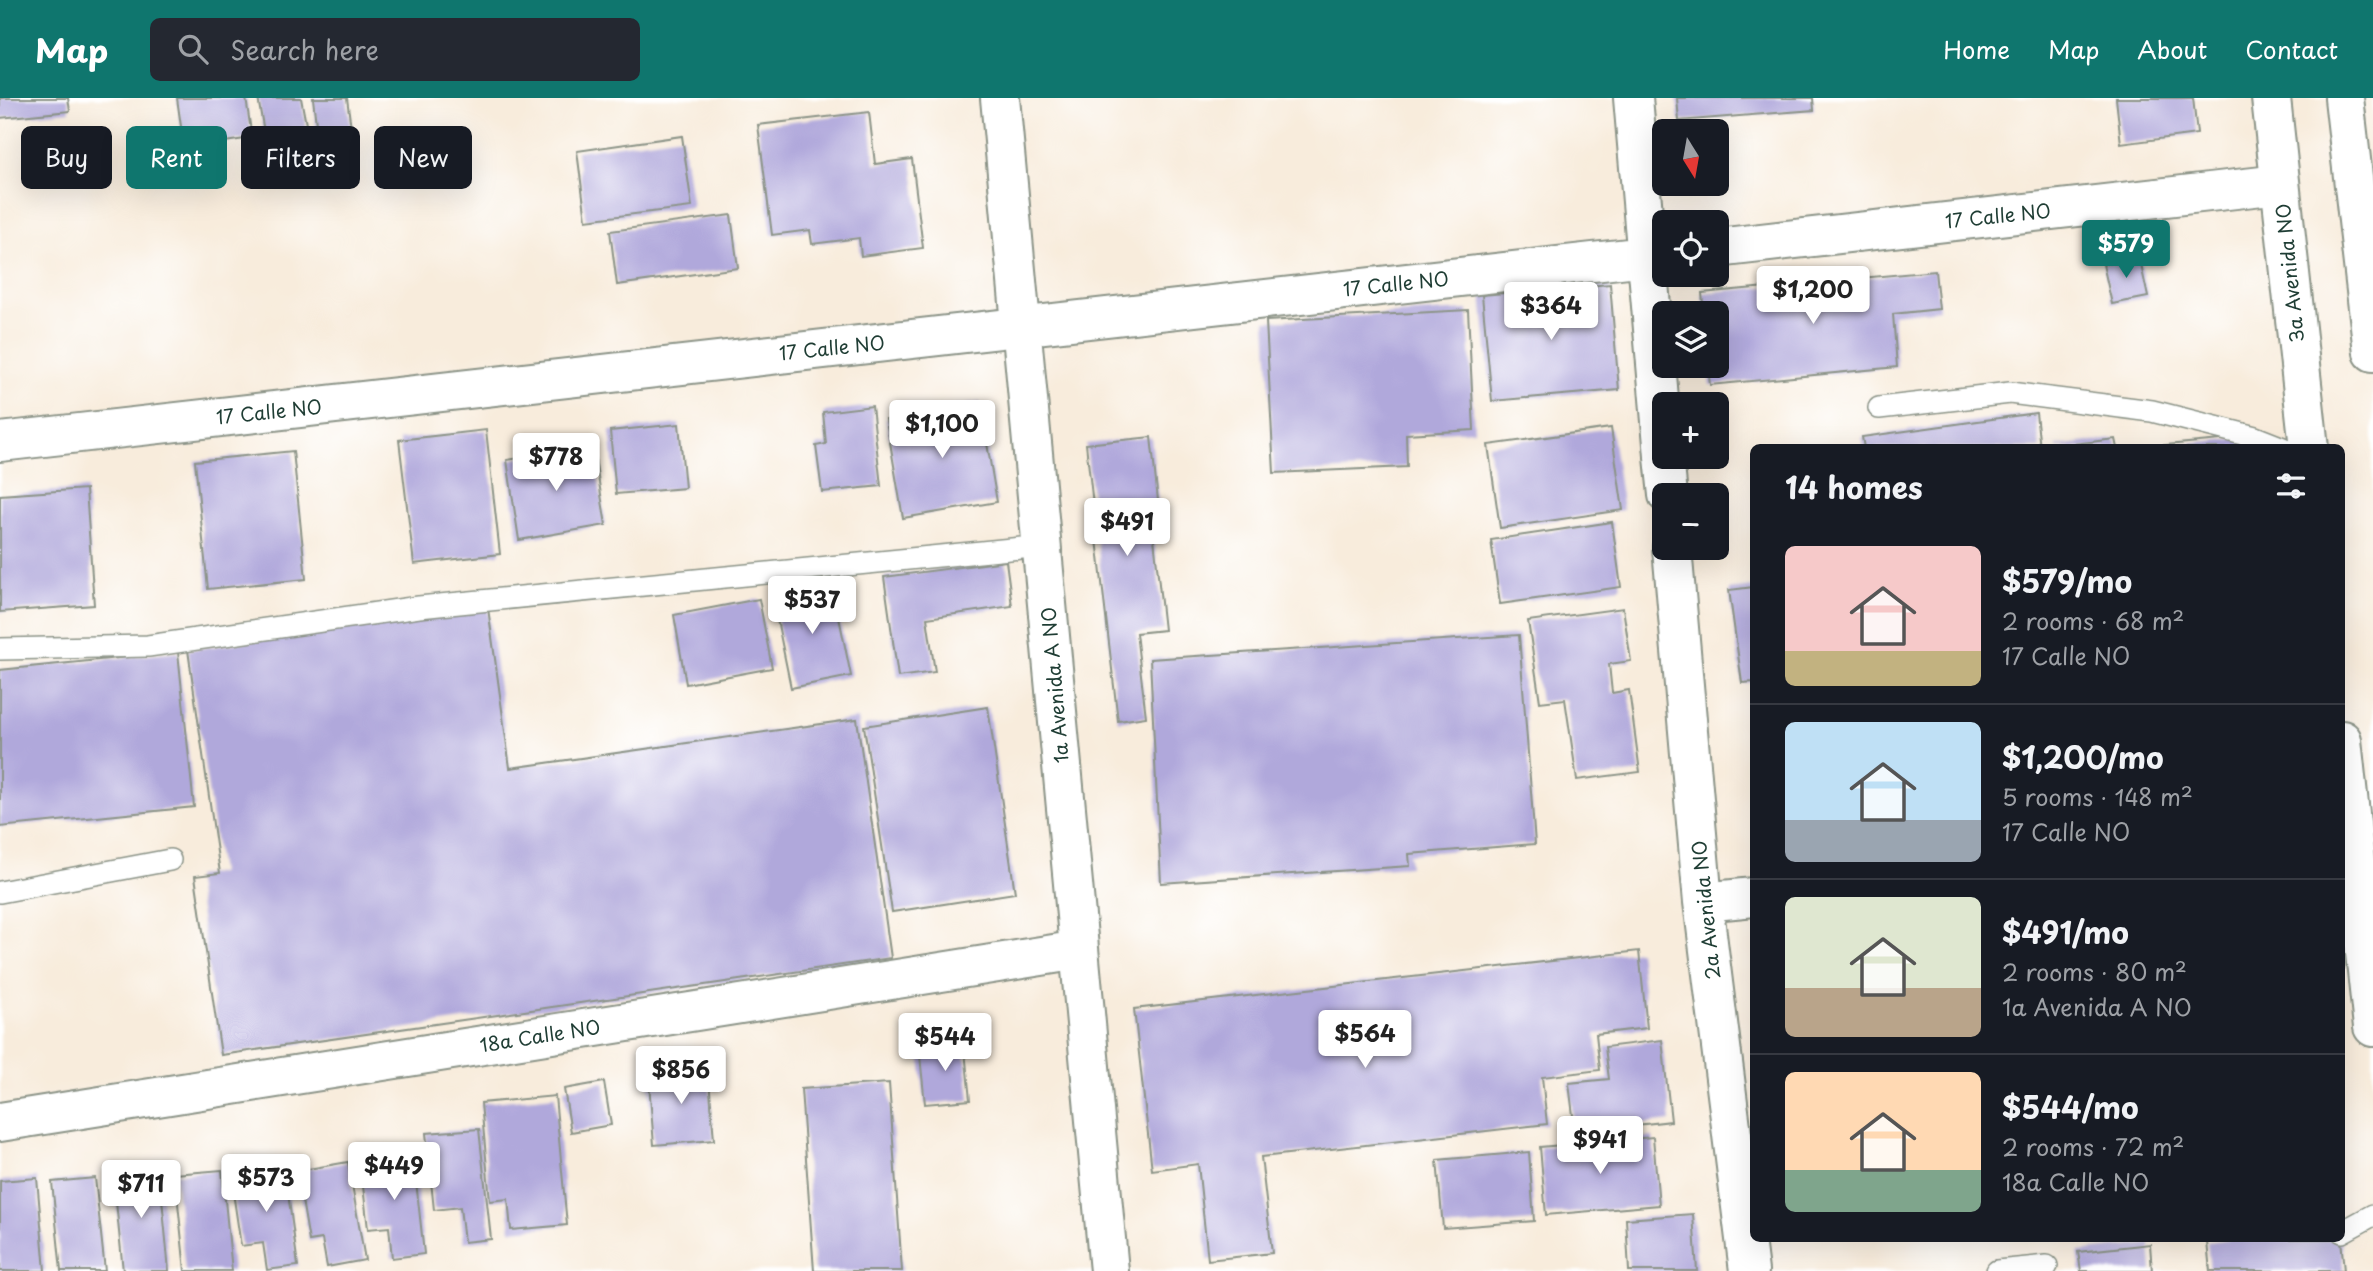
<!DOCTYPE html>
<meta charset="utf-8">
<style>
:root{--surface:#171b24;--page:#242831;--text:#f1f3f6;--muted:#9ea1a6;--line:#363941;--accent:#0f766e}
body{margin:0;font-family:"Playpen Sans",sans-serif;background:var(--page);color:var(--text);height:100vh;display:flex;flex-direction:column;font-size:26px;white-space:nowrap}
*{box-sizing:border-box;margin:0}
p{font-size:23px;color:var(--muted)}
.icon{flex:none;width:38px;height:38px;fill:none;stroke:currentColor;stroke-width:2;stroke-linecap:round;stroke-linejoin:round}
.map{position:relative;flex:1;overflow:hidden}
.side{position:absolute;left:1750px;top:346px;width:595px;height:798px;display:flex;flex-direction:column;background:var(--surface);border-radius:10px;box-shadow:0 7px 28px #0002}
.side>*{flex:none}
.hud{position:absolute;left:21px;top:28px;width:665px;height:63px;display:flex;gap:14px}
.needle{width:46px;rotate:169deg}
.fabs{position:absolute;left:1652px;top:21px;display:grid;gap:14px}
.fabs a{display:grid;place-items:center;width:77px;height:77px;border-radius:10px;background:var(--surface);box-shadow:0 7px 28px #0002;font-size:35px}
.price{position:absolute;translate:-50% -60px;padding:0 16px;border-radius:7px;background:#fff;color:#222;font-size:23px;line-height:46px;filter:drop-shadow(0 2px 4px #0008)}
.price::after{content:'';position:absolute;left:50%;top:42px;width:21px;height:16px;margin-left:-10px;background:inherit;clip-path:polygon(0 0,100% 0,50% 100%)}
.price.current{background:var(--accent);color:#fff}
ul{padding:0;list-style:none}
li{display:flex;align-items:center;gap:21px;height:175px;padding:0 35px}
li+li{border-top:2px solid var(--line)}
li span{display:grid;place-items:center;flex:none;width:196px;height:140px;border-radius:10px;color:#555}
li>.icon{margin-inline-start:auto}
span .icon{width:84px;height:84px;fill:#fffc;stroke-width:1}
li b{font-size:30px}
h2{display:flex;justify-content:space-between;align-items:center;height:84px;padding:0 35px;font-size:30px}
.chip{padding:0 24px;border-radius:10px;background:var(--surface);box-shadow:0 7px 28px #0002;font-size:24px;line-height:63px}
.chip.current{background:var(--accent);color:#fff}
header{display:flex;align-items:center;gap:42px;box-sizing:border-box;height:98px;padding:0 35px;background:var(--accent);color:#fff}
header strong{font-size:33px}
nav{display:flex;gap:38px;margin-inline-start:auto;font-size:24px}
.search{width:490px;height:63px;background:var(--page);display:flex;align-items:center;gap:18px;box-sizing:border-box;padding:0 24px;border-radius:10px;color:var(--muted);font-size:26px}
.map>svg:first-child{display:block}
.building{fill:#b0a8db}
.lines{fill:none;stroke-linecap:round;stroke-linejoin:round}
.service-casing{stroke:#8c9488;stroke-width:24}
.minor-casing{stroke:#8c9488;stroke-width:42}
.tertiary-casing{stroke:#8c9488;stroke-width:42}
.service{stroke:#fff;stroke-width:21}
.minor{stroke:#fff;stroke-width:38}
.tertiary{stroke:#fff;stroke-width:38}
.labels{text-anchor:middle;stroke-width:5;stroke-linejoin:round;paint-order:stroke}
.street-label{font-size:19px;fill:#1f3d34;stroke:#fff}
</style>
<header>
<strong>Map</strong>
<div class="search"><svg class="icon" aria-label="search" viewBox="0 0 24 24"><circle cx="10" cy="10" r="6"/><path d="M15 15l6 6"/></svg>Search here</div>
<nav><a>Home</a><a>Map</a><a>About</a><a>Contact</a></nav>
</header>
<div class="map">
<svg width="2373" height="1173" viewBox="0 0 2373 1173">
<rect width="100%" height="100%" fill="#fff"/>
<filter id="ink" filterUnits="userSpaceOnUse"><feTurbulence type="fractalNoise" baseFrequency=".0143" numOctaves="2"/><feDisplacementMap in="SourceGraphic" scale="14" xChannelSelector="R" yChannelSelector="G"/><feConvolveMatrix kernelMatrix="1 2 1 2 8 2 1 2 1" color-interpolation-filters="sRGB"/></filter>
<filter id="wash" filterUnits="userSpaceOnUse"><feTurbulence type="fractalNoise" baseFrequency=".00686" numOctaves="4" result="noise"/><feDisplacementMap in="SourceGraphic" scale="28" xChannelSelector="R" yChannelSelector="G"/><feGaussianBlur stdDeviation="1.57" result="paint"/><feColorMatrix in="noise" values="0 0 0 0 0 0 0 0 0 0 0 0 0 0 0 0 0 1.4 0 .05"/><feComposite in="paint" operator="in"/></filter>
<g filter="url(#wash)">
<rect width="100%" height="100%" fill="#f8ecdc"/>
<g id="blocks">
<path class="building" d="M0 0H68L70 13 0 20Z
M177 0H246L252 40 184 50Z
M258 0H301L308 37 266 45Z
M313 0H347L351 30 317 35Z
M1677 0H1813L1814 12 1679 23Z
M2116 0H2193L2197 36 2121 46Z
M869 14 875 66 912 61 923 150 861 158 859 140 812 146 810 132 772 137 758 27Z
M682 38 692 109 586 122 577 53Z
M731 117 738 170 617 187 610 133Z
M2139 158 2148 199 2112 206 2103 166Z
M1935 173 1939 211 1893 216 1897 269 1710 287 1708 268H1717V215H1704L1702 195Z
M1610 186 1619 292 1492 303 1482 197Z
M1468 212 1474 332 1406 336 1407 369 1274 375 1266 223Z
M980 304 997 404 903 420 886 321Z
M872 308 881 388 822 394 816 348 826 346 823 314Z
M2036 315 2040 350H1864L1862 339Z
M679 326 685 390 616 396 610 333Z
M1611 330 1623 412 1500 430 1488 347Z
M486 332 500 456 414 466 399 342Z
M1151 339 1161 430 1153 431 1164 532 1136 535 1146 619 1118 623 1086 346Z
M2243 340 2244 350H2155V348Z
M2115 341 2117 350H2057V348Z
M593 348 606 427 519 442 507 362Z
M293 353 306 481 208 491 195 363Z
M86 391 94 507 0 514V397Z
M1612 424 1621 489 1500 506 1491 442Z
M1006 463 1012 508 927 520 935 574 898 579 884 479Z
M832 485 851 578 791 590 772 497Z
M1754 489V584L1742 585 1729 492Z
M759 501 772 570 686 586 674 517Z
M488 510 510 670 857 621 891 860 221 957 195 778 220 775 188 552Z
M1623 510 1631 563 1609 566 1612 595 1629 592 1640 674 1577 682 1565 601 1540 604 1528 523Z
M1519 537 1535 746 1409 756 1410 768 1161 785 1150 561Z
M178 554 194 709 0 729V572Z
M988 609 1015 795 892 814 864 628Z
M1639 853 1647 930 1596 936 1600 972 1542 979 1547 1026 1261 1059 1272 1155 1208 1162 1198 1066 1152 1072 1134 911Z
M1662 942 1671 1023 1575 1034 1569 985 1609 981 1605 949Z
M964 943 970 1002 925 1006 919 948Z
M708 968 714 1042 654 1047 648 973Z
M604 984 611 1027 571 1034 564 991Z
M889 985 902 1173H814L801 991Z
M555 998 567 1127 511 1132 508 1101 490 1103 481 1005Z
M479 1031 491 1141 464 1144 460 1109 434 1112 426 1035Z
M1653 1039 1659 1107 1546 1117 1540 1049Z
M1529 1054 1534 1123 1443 1130 1437 1062Z
M413 1056 424 1156 392 1160 389 1129 368 1131 360 1062Z
M348 1064 365 1162 327 1169 322 1141 309 1143 297 1073Z
M284 1066 298 1168 267 1172 263 1145 241 1148 230 1074Z
M159 1070 169 1173H123L113 1074Z
M222 1072 232 1173H185L175 1076Z
M37 1080 45 1173H0V1083Z
M95 1080 105 1173H61L52 1084Z
M1693 1116 1697 1173H1629L1626 1121Z
M2229 1141H2341L2344 1173H2210L2207 1144Z
M2150 1146 2152 1173H2081L2078 1154Z"/>
</g>
</g>
<g filter="url(#ink)">
<use href="#blocks" fill-opacity="0" stroke="#8c9488" stroke-width="2"/>
<g class="lines">
<g class="service-casing">
<path id="service" d="M1879 310 2010 295 2152 313 2255 339 2283 350
M0 551 148 548 419 509 1042 448
M0 794 170 762
M2342 1134 2373 1117
M1997 1173 2047 1168"/>
</g>
<g class="minor-casing">
<path id="minor" d="M1000 0 1109 1173
M1633 0 1664 358
M1717 150 2280 86
M0 344 1664 156
M1664 359 1668 397
M1672 450 1703 804 1749 1173
M1703 804 1754 799
M0 1024 1079 852"/>
</g>
<g class="tertiary-casing">
<path id="tertiary" d="M2271 0 2309 350
M2344 0 2373 254
M2342 642 2373 929"/>
</g>
<use href="#service" class="service"/>
<use href="#minor" class="minor"/>
<use href="#tertiary" class="tertiary"/>
</g>
</g>
<g class="labels">
<g class="street-label">
<text transform="translate(1998 118) rotate(-6)" y="7">17 Calle NO</text>
<text transform="translate(2290 175) rotate(-96)" y="7">3a Avenida NO</text>
<text transform="translate(1396 186) rotate(-6)" y="7">17 Calle NO</text>
<text transform="translate(832 250) rotate(-6)" y="7">17 Calle NO</text>
<text transform="translate(269 314) rotate(-6)" y="7">17 Calle NO</text>
<text transform="translate(1055 587) rotate(-95)" y="7">1a Avenida A NO</text>
<text transform="translate(1706 812) rotate(-96)" y="7">2a Avenida NO</text>
<text transform="translate(540 938) rotate(-9)" y="7">18a Calle NO</text>
</g>
</g>
</svg>
<div class="fabs">
<a><svg class="needle" viewBox="-14 -14 28 28"><path d="M0-13l5 13h-10z" fill="#e53935"/><path d="M0 13l5-13h-10z" fill="#9ea1a6"/></svg></a>
<a><svg class="icon" aria-label="locate" viewBox="0 0 24 24"><circle cx="12" cy="12" r="6"/><path d="M12 2v4M12 18v4M2 12h4M18 12h4"/></svg></a>
<a><svg class="icon" aria-label="layers" viewBox="0 0 24 24"><path d="M12 4l9 5-9 5-9-5zM3 14l9 5 9-5"/></svg></a>
<a>+</a>
<a>−</a>
</div>
<b class="price current" style="left:2126px;top:182px">$579</b>
<b class="price" style="left:1813px;top:228px">$1,200</b>
<b class="price" style="left:1551px;top:244px">$364</b>
<b class="price" style="left:942px;top:362px">$1,100</b>
<b class="price" style="left:556px;top:395px">$778</b>
<b class="price" style="left:1127px;top:460px">$491</b>
<b class="price" style="left:812px;top:538px">$537</b>
<b class="price" style="left:1365px;top:972px">$564</b>
<b class="price" style="left:945px;top:975px">$544</b>
<b class="price" style="left:681px;top:1008px">$856</b>
<b class="price" style="left:1600px;top:1078px">$941</b>
<b class="price" style="left:394px;top:1104px">$449</b>
<b class="price" style="left:266px;top:1116px">$573</b>
<b class="price" style="left:141px;top:1122px">$711</b>
<div class="hud">
<a class="chip">Buy</a>
<a class="chip current">Rent</a>
<a class="chip">Filters</a>
<a class="chip">New</a>
</div>
<section class="side">
<h2>14 homes<svg class="icon" aria-label="filters" viewBox="0 0 24 24"><path d="M4 7h16M4 17h16"/><circle cx="9" cy="7" r="2"/><circle cx="15" cy="17" r="2"/></svg></h2>
<ul>
<li><span style="background:linear-gradient(#f6c9c9 75%,#c2b280 0)"><svg class="icon" aria-label="home" viewBox="0 0 24 24"><path d="M3 11l9-7 9 7M6 9v11h12V9"/></svg></span><div><b>$579/mo</b><p>2 rooms · 68 m²</p><p>17 Calle NO</p></div></li>
<li><span style="background:linear-gradient(#bfe0f5 70%,#9aa5b1 0)"><svg class="icon" aria-label="home" viewBox="0 0 24 24"><path d="M3 11l9-7 9 7M6 9v11h12V9"/></svg></span><div><b>$1,200/mo</b><p>5 rooms · 148 m²</p><p>17 Calle NO</p></div></li>
<li><span style="background:linear-gradient(#dfe7d0 65%,#b9a48a 0)"><svg class="icon" aria-label="home" viewBox="0 0 24 24"><path d="M3 11l9-7 9 7M6 9v11h12V9"/></svg></span><div><b>$491/mo</b><p>2 rooms · 80 m²</p><p>1a Avenida A NO</p></div></li>
<li><span style="background:linear-gradient(#ffd9b3 70%,#7fa58c 0)"><svg class="icon" aria-label="home" viewBox="0 0 24 24"><path d="M3 11l9-7 9 7M6 9v11h12V9"/></svg></span><div><b>$544/mo</b><p>2 rooms · 72 m²</p><p>18a Calle NO</p></div></li>
</ul>
</section>
</div>
